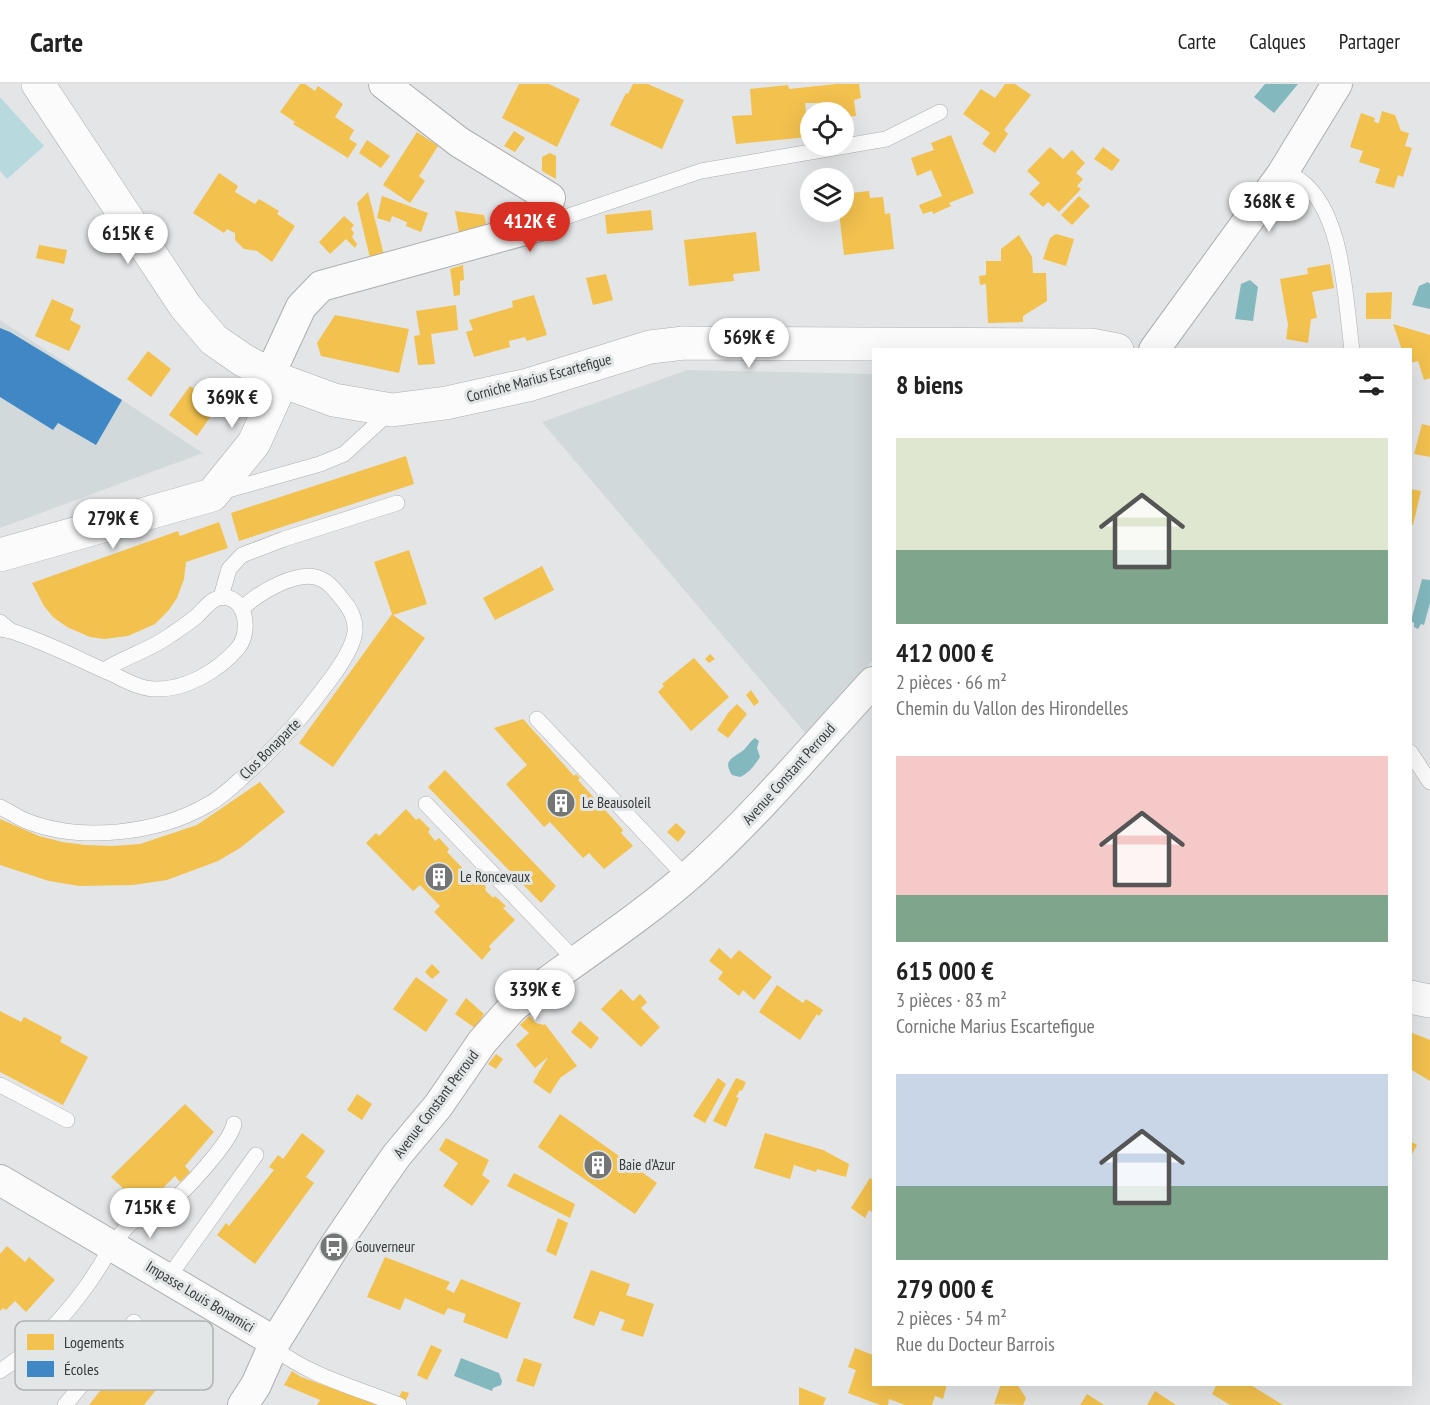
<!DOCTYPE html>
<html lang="fr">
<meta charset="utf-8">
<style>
:root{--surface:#fff;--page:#f6f6f6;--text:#222;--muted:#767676;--line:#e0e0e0;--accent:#d93025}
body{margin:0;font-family:"PT Sans Narrow",sans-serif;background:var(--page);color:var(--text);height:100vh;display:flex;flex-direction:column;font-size:22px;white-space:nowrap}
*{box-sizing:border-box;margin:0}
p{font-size:20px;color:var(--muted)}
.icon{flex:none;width:33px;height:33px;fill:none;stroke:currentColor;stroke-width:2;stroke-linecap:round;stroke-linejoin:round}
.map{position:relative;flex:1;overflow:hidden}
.sheet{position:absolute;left:872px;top:264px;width:540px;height:1038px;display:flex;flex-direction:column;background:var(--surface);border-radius:0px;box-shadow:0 6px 24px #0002}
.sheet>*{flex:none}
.tools{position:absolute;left:800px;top:18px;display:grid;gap:12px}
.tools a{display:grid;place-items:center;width:54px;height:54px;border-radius:50%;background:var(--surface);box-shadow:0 6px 24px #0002;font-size:30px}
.price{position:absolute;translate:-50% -51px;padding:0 14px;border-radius:21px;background:#fff;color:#222;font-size:20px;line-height:39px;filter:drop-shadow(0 2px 3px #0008)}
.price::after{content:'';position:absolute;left:50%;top:36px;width:18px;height:14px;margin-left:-9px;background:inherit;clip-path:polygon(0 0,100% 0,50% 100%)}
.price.on{background:var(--accent);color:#fff}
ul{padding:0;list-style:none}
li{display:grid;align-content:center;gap:12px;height:318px;padding:0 24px}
li span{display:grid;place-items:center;height:186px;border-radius:0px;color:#555}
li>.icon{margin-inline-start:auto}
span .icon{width:108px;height:108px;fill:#fffc;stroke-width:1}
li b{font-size:26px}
h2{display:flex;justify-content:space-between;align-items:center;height:72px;padding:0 24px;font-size:26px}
header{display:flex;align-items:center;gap:36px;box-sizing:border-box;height:84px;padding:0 30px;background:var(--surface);border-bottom:2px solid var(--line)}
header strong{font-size:28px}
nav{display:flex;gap:33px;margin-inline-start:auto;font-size:21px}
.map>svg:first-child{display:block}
.built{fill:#d2d9da}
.green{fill:#b8d9de}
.water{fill:#83b8bf}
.homes{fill:#f2c14e}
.schools{fill:#3f88c5}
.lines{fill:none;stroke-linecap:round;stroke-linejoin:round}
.service-casing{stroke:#adaeaf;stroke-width:16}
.minor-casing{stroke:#adaeaf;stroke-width:32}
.secondary-casing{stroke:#adaeaf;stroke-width:34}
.service{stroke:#fbfbfb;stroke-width:15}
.minor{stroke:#fbfbfb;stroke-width:30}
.secondary{stroke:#fbfbfb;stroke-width:33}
.labels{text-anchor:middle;stroke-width:6;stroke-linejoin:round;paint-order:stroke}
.street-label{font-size:15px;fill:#383a3a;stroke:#e3e6e7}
.poi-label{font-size:15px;fill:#383a3a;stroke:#e3e6e7;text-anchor:start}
.key{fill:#e3e6e7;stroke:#b0b2b3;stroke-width:1.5}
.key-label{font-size:16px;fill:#383a3a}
</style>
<header>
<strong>Carte</strong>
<nav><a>Carte</a><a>Calques</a><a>Partager</a></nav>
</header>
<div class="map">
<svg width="1430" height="1321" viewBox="0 0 1430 1321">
<rect width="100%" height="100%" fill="#e4e5e6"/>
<path class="built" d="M0 236 203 369 0 444Z
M687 286 873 290V576L806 650 542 338Z"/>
<path class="green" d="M0 13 44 62 7 95 0 87Z"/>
<path class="water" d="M1265 0H1298L1274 29 1254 13Z
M1250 196 1258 203 1253 237 1235 235 1241 200Z
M1428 198 1430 200V225L1412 221 1419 202Z
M1422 495 1430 496V519L1424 541 1421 540 1418 545 1414 543V539L1411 537Z
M755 654 759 657 757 664 760 673C755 681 749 689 740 693L732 691C723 677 731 675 741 668 747 664 749 658 755 654Z
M461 1274 499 1289 502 1297 501 1301 493 1304 492 1307 454 1292Z"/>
<path class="homes" d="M300 0H305L315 7 318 2 343 20 335 33 354 46 349 55 357 60 348 74 293 40 295 38 280 28Z
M519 0H549L580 15 557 63 502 34Z
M633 0H648L684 16 662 65 610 41 626 9 628 10Z
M836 0H859L861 14 854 16 856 32 843 33V28H820L819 19H805L808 53 736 60 732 32 752 31 750 5 788 1 789 5Z
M1005 0H1015L1031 11 1004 46 1008 50 995 69 982 60 990 49 963 30 981 5 995 14Z
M1382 27 1395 31 1401 47 1409 49 1405 62 1412 64 1403 93 1398 91 1394 104 1375 99 1380 85 1359 78 1363 67 1350 63 1361 29 1375 34 1374 38 1379 39Z
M514 47 525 54 515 68 504 62Z
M417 48 438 62 419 92 425 97 410 119 383 101Z
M951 51 974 109 949 119 951 122 933 130 932 127 923 130 919 121 942 112 931 86 917 92 911 74 934 66 931 59Z
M367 56 390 72 381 84 359 69Z
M1050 63 1063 75 1072 66 1085 79 1076 89 1083 95 1077 102 1081 105 1059 128 1048 118 1043 123 1029 110 1040 99 1027 87Z
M1103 63 1120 76 1112 87 1094 75Z
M550 69 556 72V95L542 87V73Z
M219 89 238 102 235 108 255 120 259 115 279 127 277 130 295 142 272 178 257 167 244 165 235 156V149L227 145 224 149 193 129Z
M869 107 870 114 883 113 885 130 890 129 894 165 844 171 839 128H843V110Z
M368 108 384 171 370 174 357 119Z
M382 112 428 129 421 148 406 142 407 138 392 132 390 138 377 134Z
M1079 112 1090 122 1072 141 1061 131Z
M651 126 653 146 607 150 605 131Z
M455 127 484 131 488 148 460 154Z
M344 132 354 141 351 145 354 149 352 153 357 160 355 164 346 155 330 170 319 158Z
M756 148 760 187 733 190 734 197 689 202 684 156Z
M1056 150 1074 155 1066 182 1043 175 1050 154Z
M1019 151 1032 173 1033 189H1046L1047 217 1023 232V238L988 239 986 200 980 201 979 192 986 191V177H1001V165Z
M39 161 67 166 64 180 36 174Z
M1330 180 1334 204 1312 208 1317 234 1311 235 1308 259 1286 255 1288 241 1280 195 1308 190 1307 184Z
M463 181 464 196 460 197V211L454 212 450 185Z
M606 190 613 216 593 221 586 194Z
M1392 208 1391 235H1366V209Z
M534 211 547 251 527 257 525 253 509 257 510 263 474 273 466 248 473 246 469 236 513 223 512 217Z
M52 215 74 225 70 236 81 242 69 267 35 252Z
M456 221 458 246 431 250 435 280 418 281 414 252 420 251 416 227Z
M335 231 409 245 399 289 321 272 317 259Z
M1393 240 1430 251V294L1424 296 1418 277 1410 279V266H1402Z
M148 267 171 285 151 313 127 295Z
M190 302 218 322 197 352 169 331Z
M1422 340 1430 342V373L1414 370Z
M406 372 414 400 239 457 231 429Z
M1410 405 1421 407 1413 441 1410 440Z
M219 438 228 464 186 478 184 495 177 514 168 527 155 540 128 552 104 555 90 553 67 543 53 533 44 522 32 499 178 447 180 452Z
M409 466 427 520 393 531 425 554 333 683 299 659 392 530 374 478Z
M542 482 554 506 495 536 483 514Z
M710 570 715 575 709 579 705 575Z
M694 574 729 613 691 647 658 608 664 602 662 600Z
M751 606 759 618 754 622 746 611Z
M737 620 747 630 728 654 717 646 728 629Z
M523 635 574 692 576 690 580 694 578 696 623 746 621 749 633 762 604 785 589 769 583 774 550 738 544 743 506 700 527 681 494 644Z
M445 686 556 802 541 819 428 703Z
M260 698 285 728 240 764 218 777 167 796 133 801 79 802 49 797 0 781V735L39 752 62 758 85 761 113 762 140 760 197 741Z
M406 725 416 736 419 734 430 745 428 748 435 757 439 754 449 765 447 768 472 794 476 792 486 803 485 806 493 814 495 812 506 822 503 824 515 836 489 862 491 865 482 876 434 828 440 822 420 801 413 807 366 759 376 749 379 752Z
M676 739 686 748 678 758 667 748Z
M719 864 731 875 739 866 772 893 754 916 743 906 739 912 718 895 723 888 709 877Z
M432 880 440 888 432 895 425 888Z
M416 893 448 916 426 948 393 925Z
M777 901 803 919 806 915 823 926 819 932 817 930 800 956 759 928Z
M621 905 633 917 640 910 647 918 641 924 660 943 641 963 601 925Z
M466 914 484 930 475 944 455 930Z
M0 927 21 938 24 933 62 953 60 958 88 973 63 1021 0 988Z
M529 932 536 939 544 941 545 940 577 982 560 994 550 1010 533 998 548 973 535 984 516 961 529 949 520 941Z
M580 937 599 954 591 965 571 948Z
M1410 948 1430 956V997L1410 985Z
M496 970 503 975 496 985 488 980Z
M718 994 726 1000 705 1039 693 1032Z
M736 994 746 998 742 1007 740 1006 736 1013 739 1014 726 1043 713 1037Z
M357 1010 372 1020 362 1036 347 1026Z
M185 1020 214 1048 185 1082 190 1088 180 1098 175 1092 157 1110 155 1108 141 1121 111 1093Z
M560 1030 657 1099 635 1130 538 1063Z
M302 1049 325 1067 306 1093 314 1099 255 1180 217 1151 226 1139 229 1142 274 1086 269 1083 278 1071 283 1075Z
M765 1049 823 1066 849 1080 846 1093 817 1085 816 1088 794 1081 790 1095 754 1084Z
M446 1054 489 1076 482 1091 490 1097 472 1122 443 1102 458 1079 439 1066Z
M1410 1057 1417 1061 1410 1074Z
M514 1089 575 1120 570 1134 507 1102Z
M870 1094 873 1096V1129L869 1126 865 1134 851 1124Z
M558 1134 568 1139 556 1172 546 1167Z
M7 1162 25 1178 29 1173 55 1196 26 1228 15 1217 6 1226 3 1224 0 1227V1170Z
M385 1173 450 1198 446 1205 454 1209 461 1195 521 1219 507 1255 463 1238 466 1230 448 1224 444 1231 405 1214 400 1226 367 1213Z
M591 1186 630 1200 626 1211 654 1220 643 1253 621 1246 625 1236 600 1227 594 1242 573 1234Z
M149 1244 185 1269 144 1321H89L118 1284 114 1282 124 1267 128 1270Z
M431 1261 442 1266 427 1296 417 1291Z
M855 1264 873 1271V1300H947L943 1315 935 1312 932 1321H905L889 1315 888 1321H880L848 1309 856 1286 848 1283Z
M524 1274 542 1280 534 1303 516 1297Z
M292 1287 301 1293 380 1321H317L320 1316 284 1301Z
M1001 1300H1017L1026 1314 1023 1321 994 1320Z
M1217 1300H1249L1283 1321H1230L1212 1310Z
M799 1303 826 1314 823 1321H799Z
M402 1307 409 1309 406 1316 399 1313Z
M1155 1307 1176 1321H1147Z
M1087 1310 1101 1319 1104 1321H1080Z"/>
<path class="schools" d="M0 244 10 248 122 316 96 361 58 339 53 346 0 313Z"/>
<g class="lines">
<g class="service-casing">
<path id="service" d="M1282 90C1288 92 1295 93 1300 96 1344 128 1345 215 1352 266
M539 142 701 87 886 55 940 28
M221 408 320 380 344 370 392 326
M221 513 229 485 242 471 284 455 397 419
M0 538 11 547 0 545
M11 547C46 558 78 575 112 590 125 596 140 605 155 605 186 606 218 587 238 564 247 553 248 533 239 521 234 515 227 512 219 514 210 516 204 525 198 531 190 538 181 544 172 550 151 566 126 572 104 586
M537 635 686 793
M1410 668 1430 698
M426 720 576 877
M0 723C8 727 16 732 24 736 79 759 158 750 209 720 222 713 233 702 244 692 269 669 293 645 313 618 326 601 352 570 355 548 356 536 350 524 342 515 337 509 331 500 323 496 301 483 257 509 242 525
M0 1001 67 1036
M168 1194 256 1071
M273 1263C309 1292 357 1304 399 1321
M0 1287C34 1265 64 1234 88 1200 100 1184 116 1152 130 1140 142 1129 157 1126 170 1118 186 1107 231 1057 234 1040
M65 1321 134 1238"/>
</g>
<g class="minor-casing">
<path id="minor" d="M1154 266 1282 90 1337 0
M270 290 301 223 321 202 539 142 550 114 459 58 384 0
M0 1096 275 1258
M243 1321 256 1301 275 1258 334 1163 378 1098 397 1071 438 1022 482 958 513 923C573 877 638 837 695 786 759 728 815 661 873 598"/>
</g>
<g class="secondary-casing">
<path id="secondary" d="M38 0 185 222 214 256 243 276 282 297 334 316 392 326 446 319 528 301 650 263 684 259 1091 261 1117 266
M0 471 212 411 254 359 282 297
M1410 913 1430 917"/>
</g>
<use href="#service" class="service"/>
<use href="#minor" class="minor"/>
<use href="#secondary" class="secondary"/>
</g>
<defs>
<g id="building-disc" transform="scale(1.5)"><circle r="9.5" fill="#747676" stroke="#e3e6e7"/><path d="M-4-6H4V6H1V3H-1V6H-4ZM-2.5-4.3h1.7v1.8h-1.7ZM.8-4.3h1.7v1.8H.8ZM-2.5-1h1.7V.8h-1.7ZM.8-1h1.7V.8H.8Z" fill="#fff"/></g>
<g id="bus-disc" transform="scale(1.5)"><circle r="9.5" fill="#747676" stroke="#e3e6e7"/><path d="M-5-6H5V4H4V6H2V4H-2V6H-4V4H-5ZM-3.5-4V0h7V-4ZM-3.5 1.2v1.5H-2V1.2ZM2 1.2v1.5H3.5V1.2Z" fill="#fff"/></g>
</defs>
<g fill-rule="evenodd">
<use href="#building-disc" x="561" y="719"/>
<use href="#building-disc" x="439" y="793"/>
<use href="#building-disc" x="598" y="1081"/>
<use href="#bus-disc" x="334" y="1163"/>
</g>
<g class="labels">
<g class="street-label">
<text transform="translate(539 294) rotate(-15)" y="5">Corniche Marius Escartefigue</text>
<text transform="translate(270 665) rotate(-45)" y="5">Clos Bonaparte</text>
<text transform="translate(789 690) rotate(-48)" y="5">Avenue Constant Perroud</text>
<text transform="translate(436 1020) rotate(-53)" y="5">Avenue Constant Perroud</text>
<text transform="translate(200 1213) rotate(31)" y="5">Impasse Louis Bonamici</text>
</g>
<g class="poi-label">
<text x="582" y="724">Le Beausoleil</text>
<text x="460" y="798">Le Roncevaux</text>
<text x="619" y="1086">Baie d’Azur</text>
<text x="355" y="1168">Gouverneur</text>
</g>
</g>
<rect x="15" y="1237" width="198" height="69" rx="9" class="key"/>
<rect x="27" y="1250" width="27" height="16" fill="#f2c14e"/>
<rect x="27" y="1277" width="27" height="16" fill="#3f88c5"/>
<g class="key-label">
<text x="64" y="1264">Logements</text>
<text x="64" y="1291">Écoles</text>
</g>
</svg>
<div class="tools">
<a><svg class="icon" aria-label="locate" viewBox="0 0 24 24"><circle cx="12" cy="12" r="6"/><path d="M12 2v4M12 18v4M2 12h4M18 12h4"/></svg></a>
<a><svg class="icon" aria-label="layers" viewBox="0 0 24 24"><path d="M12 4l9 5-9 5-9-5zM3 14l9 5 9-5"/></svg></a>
</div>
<b class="price" style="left:1269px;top:149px">368K €</b>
<b class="price on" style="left:530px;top:169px">412K €</b>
<b class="price" style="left:128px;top:181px">615K €</b>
<b class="price" style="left:749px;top:285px">569K €</b>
<b class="price" style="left:232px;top:345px">369K €</b>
<b class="price" style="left:113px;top:466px">279K €</b>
<b class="price" style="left:535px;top:937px">339K €</b>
<b class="price" style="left:150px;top:1155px">715K €</b>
<section class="sheet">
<h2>8 biens<svg class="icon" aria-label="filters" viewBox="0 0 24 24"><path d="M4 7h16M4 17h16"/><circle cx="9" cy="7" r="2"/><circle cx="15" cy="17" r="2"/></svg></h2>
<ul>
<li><span style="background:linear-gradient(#dfe7d0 60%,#7fa58c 0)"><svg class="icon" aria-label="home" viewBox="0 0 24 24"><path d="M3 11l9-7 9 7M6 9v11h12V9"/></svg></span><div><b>412 000 €</b><p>2 pièces · 66 m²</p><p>Chemin du Vallon des Hirondelles</p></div></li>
<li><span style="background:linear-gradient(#f6c9c9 75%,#7fa58c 0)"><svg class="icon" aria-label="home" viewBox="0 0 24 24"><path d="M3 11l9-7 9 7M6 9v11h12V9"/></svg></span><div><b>615 000 €</b><p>3 pièces · 83 m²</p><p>Corniche Marius Escartefigue</p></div></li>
<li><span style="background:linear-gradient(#c9d6e8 60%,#7fa58c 0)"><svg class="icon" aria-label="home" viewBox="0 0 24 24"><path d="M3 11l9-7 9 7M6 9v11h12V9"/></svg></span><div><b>279 000 €</b><p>2 pièces · 54 m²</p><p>Rue du Docteur Barrois</p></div></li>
</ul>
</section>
</div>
